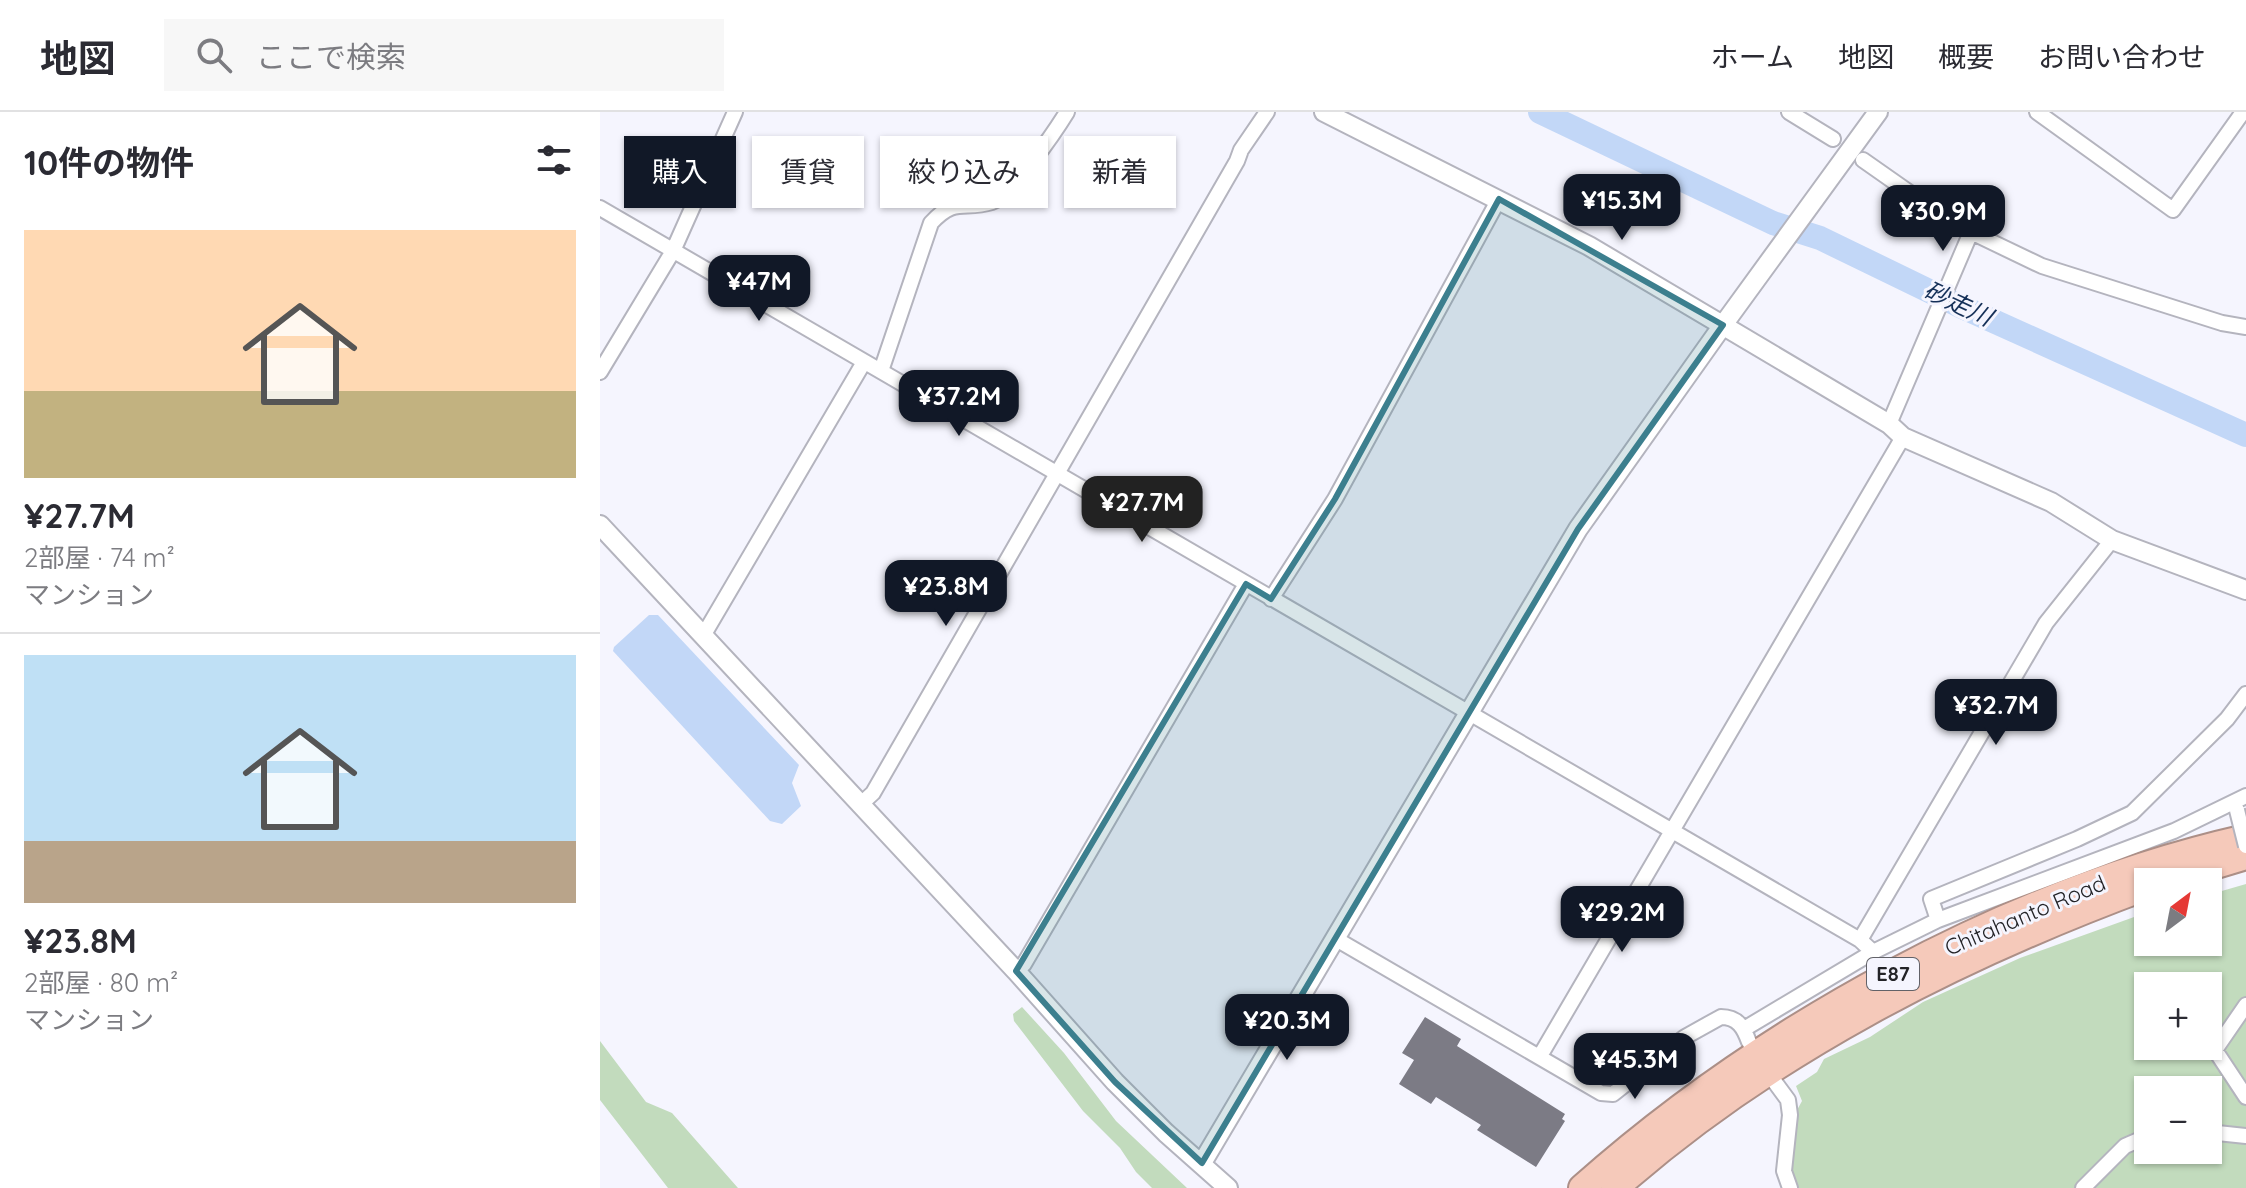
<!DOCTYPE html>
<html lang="ja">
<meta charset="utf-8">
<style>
:root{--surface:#fff;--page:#f7f7f7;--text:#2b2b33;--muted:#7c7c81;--line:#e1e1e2;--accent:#111827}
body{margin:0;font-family:Quicksand,"Noto Sans JP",sans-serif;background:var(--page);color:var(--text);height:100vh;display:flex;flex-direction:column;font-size:30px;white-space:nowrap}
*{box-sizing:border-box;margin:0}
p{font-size:26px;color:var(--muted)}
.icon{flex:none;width:44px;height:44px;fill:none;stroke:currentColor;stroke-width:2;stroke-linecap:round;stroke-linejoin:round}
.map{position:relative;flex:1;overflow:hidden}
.panel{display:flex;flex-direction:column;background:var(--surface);width:600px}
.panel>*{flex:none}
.guide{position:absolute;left:24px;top:24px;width:760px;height:72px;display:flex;gap:16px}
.needle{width:52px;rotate:32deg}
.fabs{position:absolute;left:1534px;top:756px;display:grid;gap:16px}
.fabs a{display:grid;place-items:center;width:88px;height:88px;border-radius:0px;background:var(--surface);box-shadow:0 2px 6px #0004;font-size:40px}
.price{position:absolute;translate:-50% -68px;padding:0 18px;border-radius:16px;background:var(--accent);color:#fff;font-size:26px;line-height:52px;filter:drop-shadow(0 2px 4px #0008)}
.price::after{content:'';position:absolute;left:50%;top:48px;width:24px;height:18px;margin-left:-12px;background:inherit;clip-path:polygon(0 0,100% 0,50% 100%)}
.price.selected{background:#222;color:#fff}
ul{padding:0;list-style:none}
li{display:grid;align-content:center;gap:16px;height:424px;padding:0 24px}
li+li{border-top:2px solid var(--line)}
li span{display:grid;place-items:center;height:248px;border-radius:0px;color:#555}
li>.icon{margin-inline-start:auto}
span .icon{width:144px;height:144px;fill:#fffc;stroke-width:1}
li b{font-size:34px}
h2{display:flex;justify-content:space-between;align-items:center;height:96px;padding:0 24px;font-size:34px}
.tag{padding:0 28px;border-radius:0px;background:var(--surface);box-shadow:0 2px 6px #0004;font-size:28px;line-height:72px}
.tag.selected{background:var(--accent);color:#fff}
header{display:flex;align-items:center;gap:48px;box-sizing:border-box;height:112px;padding:0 40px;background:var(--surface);border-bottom:2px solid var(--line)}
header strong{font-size:38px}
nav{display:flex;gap:44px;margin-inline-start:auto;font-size:28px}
.search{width:560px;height:72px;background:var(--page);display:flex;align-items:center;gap:20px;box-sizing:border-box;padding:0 28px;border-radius:0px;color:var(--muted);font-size:30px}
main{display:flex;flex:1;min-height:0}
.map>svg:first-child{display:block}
.green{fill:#c2dbbd;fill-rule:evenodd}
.water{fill:#c2d7f7}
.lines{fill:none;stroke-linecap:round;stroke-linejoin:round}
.river{stroke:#c2d7f7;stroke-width:24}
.building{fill:#7c7b85}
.minor-casing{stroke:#b4b4be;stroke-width:18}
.tertiary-casing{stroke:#b4b4be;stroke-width:22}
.motorway-casing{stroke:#ac8f87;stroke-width:30}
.minor{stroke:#fff;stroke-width:14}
.tertiary{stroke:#fff;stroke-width:18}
.motorway{stroke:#f5c9ba;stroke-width:26}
.minor-bridge-casing{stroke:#b4b4be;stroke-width:18;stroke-linecap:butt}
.minor-bridge{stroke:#fff;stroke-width:14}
.marked{fill:#3c7f8e;fill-opacity:0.2;stroke:#3c7f8e;stroke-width:6;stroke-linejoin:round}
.labels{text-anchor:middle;stroke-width:6;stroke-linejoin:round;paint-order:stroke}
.shield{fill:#f5f5fe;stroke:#626268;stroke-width:2}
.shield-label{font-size:20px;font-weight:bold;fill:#232327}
.street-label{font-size:22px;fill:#232327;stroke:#f5f5fe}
.water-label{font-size:24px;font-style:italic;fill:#163159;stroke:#f5f5fe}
</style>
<header>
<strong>地図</strong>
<div class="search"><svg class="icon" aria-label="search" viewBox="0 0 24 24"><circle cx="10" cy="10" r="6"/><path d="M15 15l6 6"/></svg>ここで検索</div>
<nav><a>ホーム</a><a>地図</a><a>概要</a><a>お問い合わせ</a></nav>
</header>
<main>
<section class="panel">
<h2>10件の物件<svg class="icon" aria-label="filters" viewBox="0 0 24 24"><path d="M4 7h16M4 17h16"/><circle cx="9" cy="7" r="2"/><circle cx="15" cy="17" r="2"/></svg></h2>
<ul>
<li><span style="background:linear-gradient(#ffd9b3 65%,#c2b280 0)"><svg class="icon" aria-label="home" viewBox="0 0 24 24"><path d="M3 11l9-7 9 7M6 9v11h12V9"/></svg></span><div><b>¥27.7M</b><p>2部屋 · 74 m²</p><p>マンション</p></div></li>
<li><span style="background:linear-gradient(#bfe0f5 75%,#b9a48a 0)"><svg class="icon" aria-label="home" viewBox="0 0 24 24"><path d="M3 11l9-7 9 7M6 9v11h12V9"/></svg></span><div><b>¥23.8M</b><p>2部屋 · 80 m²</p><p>マンション</p></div></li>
</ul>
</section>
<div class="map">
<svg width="1646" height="1076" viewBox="0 0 1646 1076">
<rect width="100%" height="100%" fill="#f5f5fe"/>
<path class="green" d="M1646 772V1076H1185L1196 1000 1202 989 1196 974 1217 960 1224 947 1270 925 1323 890 1420 846 1548 800V830H1608V783ZM1548 874H1608V934H1548ZM1548 978H1608V1038H1548Z
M422 895 464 941 516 1009 587 1076H552L536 1060 520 1036 483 999 414 909 413 902Z
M0 929 46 990 72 1001 138 1076H68L0 988Z"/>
<path class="water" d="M49 503H58L199 653 192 671 201 694 182 712 170 709 13 539 14 535Z"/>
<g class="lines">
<path class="river" d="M940 0 1173 111 1220 126 1360 194 1646 323"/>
</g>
<path class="building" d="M825 905 861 927 857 934 965 1002 962 1007 965 1009 936 1055 877 1018 881 1013 836 985 831 992 799 972 814 948 802 941Z"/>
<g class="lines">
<g class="minor-casing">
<path id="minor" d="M1189 0 1233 27
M1437 0 1573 98 1643 0
M1263 48 1330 95 1371 120 1442 154 1622 211 1646 215
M0 96 1260 828 1273 840
M281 259 331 111C356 84 364 99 392 90 411 84 456 18 467 0
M0 260 73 139 135 0
M1289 312 1371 120
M671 487 735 387 899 87
M103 524 264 250
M260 693 273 681 637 49 641 38 667 0
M1338 808 1331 787 1477 727 1532 701 1627 607 1646 582
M736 827 1001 981 1013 982 1085 925 1121 905C1138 905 1144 916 1149 930
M1260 828 1446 511 1512 428
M416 859 424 852 646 472
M1646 893 1615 938 1646 985
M1144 917 1273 840 1338 808 1574 719 1646 684
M940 944 1303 325
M1174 969 1188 988 1190 1003 1184 1059 1190 1076
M1608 1020 1646 1024
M1483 1076 1525 1034 1548 1024"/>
</g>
<g class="tertiary-casing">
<path id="tertiary" d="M724 0 989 134 1289 312 1303 325 1451 390 1512 428 1646 478
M0 413 416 859 515 970 566 1021 628 1076
M602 1051 978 417 1123 213 1278 0"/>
</g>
<g class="motorway-casing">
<path id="motorway" d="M1560 770 1646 744
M982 1076C1163 915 1409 780 1646 726
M1015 1076C1170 939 1356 845 1548 774"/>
</g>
<use href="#minor" class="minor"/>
<use href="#tertiary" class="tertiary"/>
<use href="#motorway" class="motorway"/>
<g class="minor-bridge-casing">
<path id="minor-bridge" d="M1637 698 1646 734"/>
</g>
<use href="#minor-bridge" class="minor-bridge"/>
</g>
<path class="marked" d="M899 87 1123 213 978 417 602 1051 515 970 416 859 646 472 671 487 735 387Z"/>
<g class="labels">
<rect class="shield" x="1267" y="846" width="52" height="32" rx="6"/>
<g class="shield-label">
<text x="1293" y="869">E87</text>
</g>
<g class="street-label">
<text transform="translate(1425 803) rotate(-23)" y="8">Chitahanto Road</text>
</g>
<g class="water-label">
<text transform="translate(1358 192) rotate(25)" y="8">砂走川</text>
</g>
</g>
</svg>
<div class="fabs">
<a><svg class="needle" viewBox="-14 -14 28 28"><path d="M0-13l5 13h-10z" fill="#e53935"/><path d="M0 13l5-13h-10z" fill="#7c7c81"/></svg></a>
<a>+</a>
<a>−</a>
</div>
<b class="price" style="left:1022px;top:130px">¥15.3M</b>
<b class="price" style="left:1343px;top:141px">¥30.9M</b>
<b class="price" style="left:159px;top:211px">¥47M</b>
<b class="price" style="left:359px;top:326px">¥37.2M</b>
<b class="price selected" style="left:542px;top:432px">¥27.7M</b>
<b class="price" style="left:346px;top:516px">¥23.8M</b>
<b class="price" style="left:1396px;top:635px">¥32.7M</b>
<b class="price" style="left:1022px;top:842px">¥29.2M</b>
<b class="price" style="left:687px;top:950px">¥20.3M</b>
<b class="price" style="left:1035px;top:989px">¥45.3M</b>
<div class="guide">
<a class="tag selected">購入</a>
<a class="tag">賃貸</a>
<a class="tag">絞り込み</a>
<a class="tag">新着</a>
</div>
</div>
</main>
